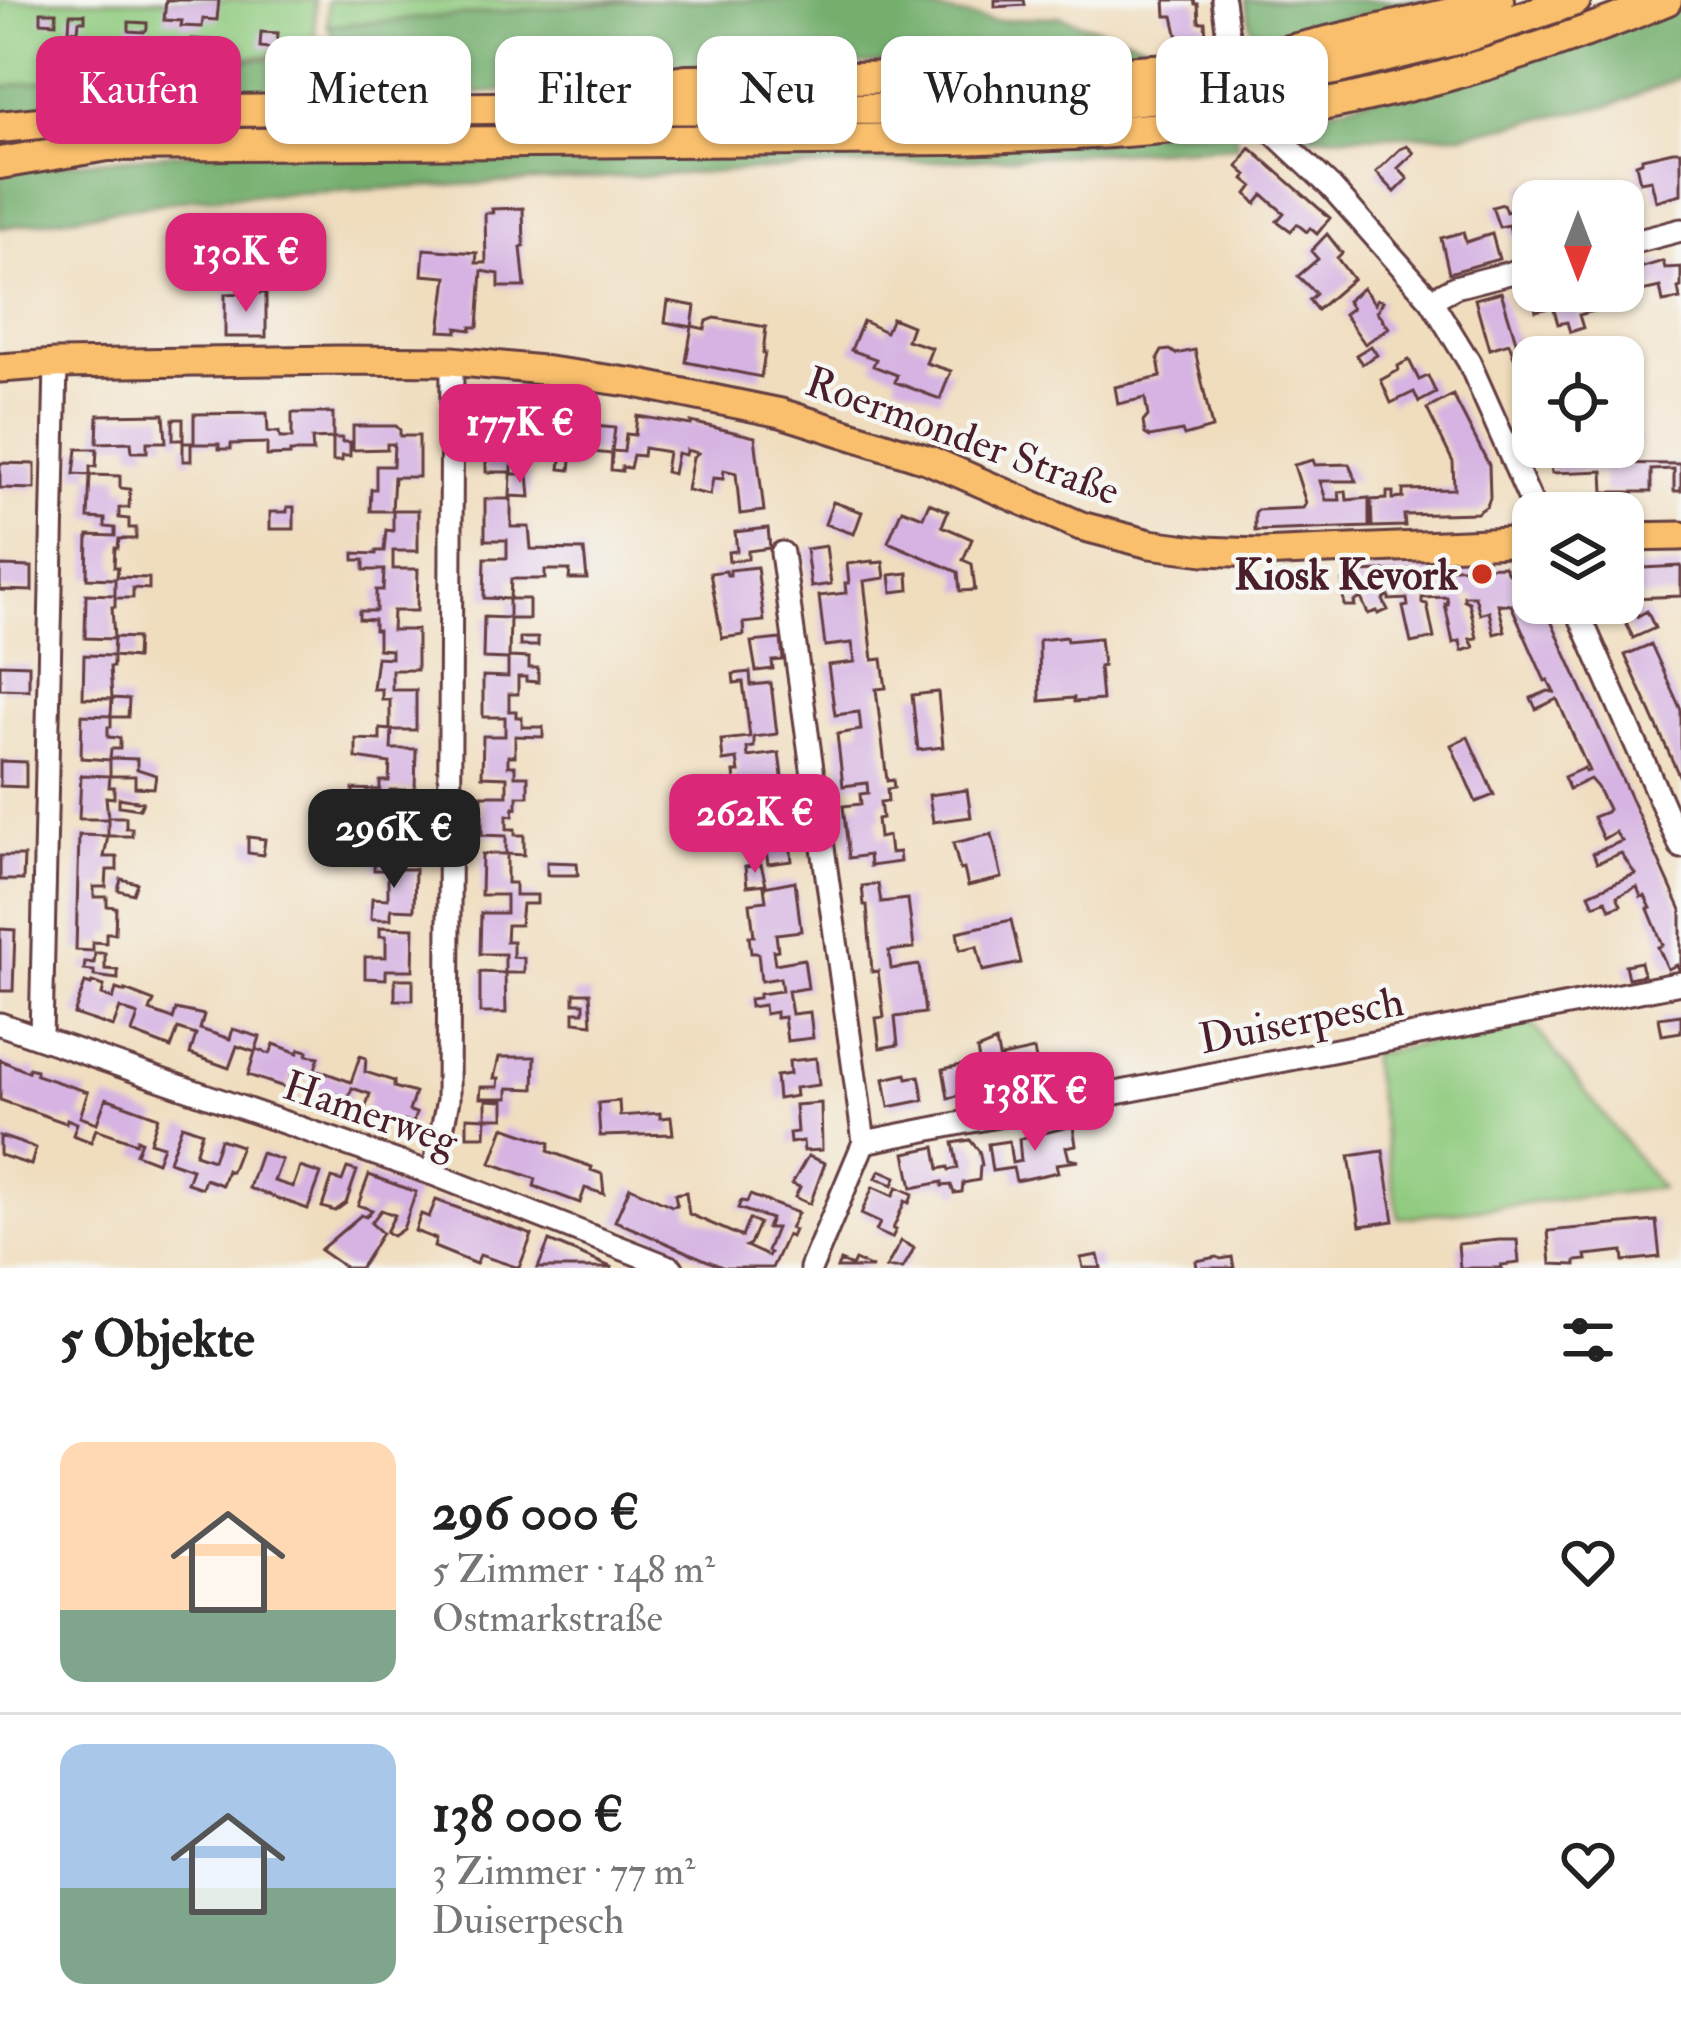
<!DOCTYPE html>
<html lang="de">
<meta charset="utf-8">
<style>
:root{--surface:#fff;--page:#f2f2f2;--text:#222;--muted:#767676;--line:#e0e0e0;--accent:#db2777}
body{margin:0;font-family:"IM FELL Double Pica",serif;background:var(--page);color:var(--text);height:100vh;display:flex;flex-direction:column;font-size:45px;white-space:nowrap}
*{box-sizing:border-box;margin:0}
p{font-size:39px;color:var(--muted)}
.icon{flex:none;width:66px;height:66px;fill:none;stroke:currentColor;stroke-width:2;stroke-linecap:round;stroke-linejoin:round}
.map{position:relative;height:1268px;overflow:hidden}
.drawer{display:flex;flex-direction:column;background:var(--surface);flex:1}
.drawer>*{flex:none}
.guide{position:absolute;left:36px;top:36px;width:1611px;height:108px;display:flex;gap:24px}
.needle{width:78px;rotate:180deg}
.fabs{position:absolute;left:1512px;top:180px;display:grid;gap:24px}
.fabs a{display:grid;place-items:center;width:132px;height:132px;border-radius:24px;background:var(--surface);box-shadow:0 3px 9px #0004;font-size:60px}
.price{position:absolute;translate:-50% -102px;padding:0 27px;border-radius:24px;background:var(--accent);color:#fff;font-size:39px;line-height:78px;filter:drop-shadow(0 3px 6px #0008)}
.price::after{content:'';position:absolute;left:50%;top:72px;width:36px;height:27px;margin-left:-18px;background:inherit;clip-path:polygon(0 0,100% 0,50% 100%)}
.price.on{background:#222;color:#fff}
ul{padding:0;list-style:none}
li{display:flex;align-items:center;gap:36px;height:300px;padding:0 60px}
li+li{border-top:3px solid var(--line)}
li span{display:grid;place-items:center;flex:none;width:336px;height:240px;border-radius:24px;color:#555}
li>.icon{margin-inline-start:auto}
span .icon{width:144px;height:144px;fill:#fffc;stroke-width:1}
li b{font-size:51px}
h2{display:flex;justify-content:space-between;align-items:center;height:144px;padding:0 60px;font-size:51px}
.chip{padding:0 42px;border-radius:24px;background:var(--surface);box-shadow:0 3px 9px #0004;font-size:42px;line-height:108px}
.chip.on{background:var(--accent);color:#fff}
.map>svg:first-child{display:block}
.green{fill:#90cb7f;stroke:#6d7555;stroke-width:3}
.forest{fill:#74af6e;stroke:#5f674c;stroke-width:3}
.building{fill:#d6b3e2}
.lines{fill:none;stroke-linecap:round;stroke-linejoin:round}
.minor-casing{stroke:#633c41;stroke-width:27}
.major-casing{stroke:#633c41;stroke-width:33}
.highway-casing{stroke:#633c41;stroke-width:36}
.minor{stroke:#fff;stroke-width:21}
.major{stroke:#f9bf6d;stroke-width:27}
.highway{stroke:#f9bf6d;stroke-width:30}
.minor-bridge-casing{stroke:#633c41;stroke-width:27;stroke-linecap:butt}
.minor-bridge{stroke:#fff;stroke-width:21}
.poi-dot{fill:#c8321e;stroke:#f6f6f2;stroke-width:4.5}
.labels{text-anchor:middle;stroke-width:9;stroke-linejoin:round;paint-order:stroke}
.street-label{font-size:42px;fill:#4a1f2b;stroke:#f6f6f2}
.poi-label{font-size:42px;font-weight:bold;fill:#4a1f2b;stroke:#f6f6f2;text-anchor:end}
</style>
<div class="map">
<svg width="1681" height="1268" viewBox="0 0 1681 1268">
<rect width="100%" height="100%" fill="#f6f6f2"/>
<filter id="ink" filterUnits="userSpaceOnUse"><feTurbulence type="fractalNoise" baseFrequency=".00833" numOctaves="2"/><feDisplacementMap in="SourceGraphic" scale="24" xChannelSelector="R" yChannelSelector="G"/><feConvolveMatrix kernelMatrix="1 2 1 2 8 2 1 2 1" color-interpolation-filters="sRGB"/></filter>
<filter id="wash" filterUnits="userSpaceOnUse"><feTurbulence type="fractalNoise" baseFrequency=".004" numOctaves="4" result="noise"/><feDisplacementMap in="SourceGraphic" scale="48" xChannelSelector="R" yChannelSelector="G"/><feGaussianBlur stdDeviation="2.7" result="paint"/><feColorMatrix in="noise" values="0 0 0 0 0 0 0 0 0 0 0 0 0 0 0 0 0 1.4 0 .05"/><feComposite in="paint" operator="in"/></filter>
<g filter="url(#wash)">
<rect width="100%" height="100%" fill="#f0ddbe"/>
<path class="green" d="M0 0H315V50L0 87Z
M327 0H648L328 26Z
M1530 1021 1661 1188 1399 1218 1370 1055Z"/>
<path class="forest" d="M648 0H875L996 21 1059 16 1150 45 1145 50 1015 59 883 63 467 94 0 116V87L103 72 340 53 328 26Z
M1245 0H1430L1273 35 1251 29Z
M1681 3V77L1615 104 1462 135 1305 136 1297 118 1613 31Z
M1234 129 1238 146 197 198 0 228V173L69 163 241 148Z"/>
<g id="blocks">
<path class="building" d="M166 0H219L217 20 203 19 202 27 181 26 182 21 164 20Z
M995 0H1024L1025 5 995 7Z
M1165 0H1194L1195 4H1198L1199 22H1205L1206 38 1179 42 1173 16H1166Z
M41 12H56V23L41 22Z
M70 14H85V21H79L78 31 69 30Z
M129 22 147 23V29L144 32 129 31Z
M261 32 278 33 277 49 260 47Z
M191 39 212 40 210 62 189 64Z
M1407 146 1414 153 1398 168 1408 179 1395 192 1376 172 1400 149Z
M1250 148 1330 218 1317 234 1310 228 1307 232 1297 224 1291 231 1277 221 1284 213 1263 195 1256 204 1247 194 1253 186 1244 179 1247 175 1238 167Z
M1673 151H1681V194L1656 201 1651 180 1640 182 1636 164 1642 162V158Z
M1540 181 1549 187 1557 185 1564 201H1533V231L1512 237 1509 225 1499 227 1492 207 1503 204 1506 212 1528 205 1521 186Z
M1601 182 1606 201H1581L1578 189Z
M523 208 524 246 521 247 525 287H499V274L482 271 478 327H471V330L457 328V332L440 331 447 277 422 275 424 249 477 253 476 263H486L485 213H493L492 209Z
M1463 232 1466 242 1492 234 1499 259 1449 273 1441 238Z
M1327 234 1342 253 1337 258 1353 279 1317 310 1309 300 1316 294 1298 276 1318 259 1311 251Z
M268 238 276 274 240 282 232 246Z
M1663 261 1665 268 1681 267V287L1678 288 1680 299 1663 302 1660 287 1614 297 1613 291H1623V273Z
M1363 288 1375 304 1377 299 1383 301 1377 312 1389 328 1365 344 1344 314 1352 308 1347 301Z
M1541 291H1549L1553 307 1536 311 1531 294Z
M1558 291H1603L1604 292 1588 297 1593 311 1579 315 1583 328 1570 332 1567 322 1558 324 1553 307 1562 304Z
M1501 292 1522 361 1533 359V407L1522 409 1516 362 1509 343 1489 349 1475 299Z
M255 293H266V337H225V294Z
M668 301 695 306 692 327 665 322Z
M715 318 766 327 763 353H765L761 377 686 362 692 326 705 329 707 321Z
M892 318 912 326 907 340 932 348 926 363 951 371 940 399 895 382 897 375 873 366 876 359 851 350 863 321 886 332Z
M1371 346 1377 355 1362 364 1356 355Z
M1170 350 1176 354 1195 350 1212 428 1184 436 1182 431 1150 437 1145 434 1143 422 1148 416 1145 398 1118 404 1115 387 1161 377 1158 358 1162 351Z
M1409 360 1419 380 1428 376 1436 393 1419 402 1414 392 1391 403 1381 380 1399 370 1398 366Z
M1453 395 1489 465 1490 498 1487 506 1477 513 1404 515 1405 526 1372 527 1371 500 1387 499V492H1393V499L1403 498V490L1454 489 1453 462 1427 409Z
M267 413 268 432H279L280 438H292V413H333V438H342V442H350V456H342V461H333V438L312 439 313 452H290V455L267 456V443L231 444V449H219V444H194V414Z
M164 414 166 442H147V452H132L131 442 97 443 98 415Z
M637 416 691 425V422L755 437 764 511 740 514 736 473 724 470 723 479 713 478 710 495 687 490 693 457 698 453 686 450 685 455 677 453 673 474 665 472 668 452 644 448 643 456 633 455 630 468 622 467V471L611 470 612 454 572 450 574 424 615 428 612 451 624 452 626 434 635 435Z
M173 419H183V440H173Z
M538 419 566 423 563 440H512V472H486V432H505V425L509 422H538Z
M353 426H396L400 430V436H419V477H394L392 511H370L371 489H376V466H393L394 444H387V449L353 450Z
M1639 435V446H1623V436Z
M183 443H191V461H183Z
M1549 447H1578L1580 463 1681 464V491H1674V469L1651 470V492H1604L1603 471 1552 473Z
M77 449H97L96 467 90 466V475L74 474Z
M562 451 572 452 570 470 560 469Z
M1313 460 1315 465 1349 464 1356 481H1320L1326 500H1340L1339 492 1346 491 1347 500 1369 498V527L1255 531V513L1257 510 1303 508 1306 503 1294 465Z
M0 463 35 464V489L0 488Z
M511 474H528L530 497 510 496Z
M90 475 120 476V488L130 489 129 508H119V518L129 519V528H136V539H119L118 548H115L114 567H118L117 577 149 578V589L133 588V598H115V607H112L114 639 85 638 86 594 115 595V579L87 578 88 535 115 536V528L105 527V519L88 518Z
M485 499H511V527H529L531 549 584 550 587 579H569L570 570H545V579H511L510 599H529V619H510L509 657 529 658V668H538V682L526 681V677H518V694H509V711H516V717H522V727H543V737L515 736V756H508V766H515V776H528V796H517V808L514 807 513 816 507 815V829H515V835H524V855L506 854V836L482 835V795H507V777L482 776 483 736H505V717H483V676L508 677V659L483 658 484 617 509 618V599L484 598 485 558H507V540H485Z
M833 502 862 512 854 534 825 524Z
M929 503 948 511 942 526 972 539 963 560 972 564 975 590 960 591 958 572 888 542 902 509 923 517Z
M287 507H294V529H270V512H287Z
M393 510H418V551H393V569H418L417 611H393L392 630H417V670H392V690H416V730H390V700H382V689H373L377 657 391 658V650L378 649V630H374V620L359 619V611H376V590H383L384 570H364V560H354V553L376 554V551H384L386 530 393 531Z
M768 528 770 548 748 551V559L729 561 728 552 737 551 735 532Z
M826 546 831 584 811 587 806 549Z
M873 561V563L883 562 885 578 864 581 873 660 882 659 886 688 876 689 887 781 893 780 894 788 887 789 888 801 880 802 882 818 877 819 879 838 888 836 890 853 899 852 900 862 870 866 869 855 849 858 843 806 861 804 860 794 868 793 867 783 843 786 837 734 861 730 859 712 835 715 828 665 855 662 852 643 825 646 819 596 846 593 845 583H849L847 564Z
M0 566 32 567V591L0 590Z
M1504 566 1508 573 1525 572 1530 575 1533 603H1543L1681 910V974L1677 965 1668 969 1658 947 1663 945 1648 909 1651 908 1645 896 1641 897 1637 887 1617 896 1621 905 1610 909 1606 900 1594 905 1589 894 1635 874 1621 853 1597 863 1593 853 1622 841 1615 832 1603 839 1593 817 1606 812 1608 809 1597 787 1590 779 1569 789 1564 777 1584 768 1585 772 1589 771 1557 699 1536 709 1531 698 1548 691 1554 692 1548 680 1545 681 1511 605 1498 604 1505 631 1494 634 1489 611 1480 614 1475 596H1464V600L1469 602 1477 638 1470 639 1474 647 1462 651 1460 641 1453 643 1445 604H1448L1447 597 1422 598V603L1427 604 1434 638 1411 643 1403 607 1408 606 1407 599 1389 600V596H1386L1383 600 1388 610 1378 614 1377 611 1368 614 1361 598 1354 602 1355 606H1344L1342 581 1359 580V572Z
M1681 566V596L1632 598 1638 616 1647 611 1655 628 1633 638 1620 608V603H1623V569Z
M757 567 764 621 743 623 744 635 722 638 710 573 726 571 727 575H730V570Z
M908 573 909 590 892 592 890 575Z
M114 637 137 638 136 658 113 656V667H110L112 698 129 699 128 717H111V727H108V737L120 738V749H111L110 760 81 758 82 715 111 716 112 699 83 698 84 655 113 656Z
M1066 637 1067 641 1100 638 1103 666 1099 667 1102 700 1074 702V698L1040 701 1039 640Z
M520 638H538V646H520Z
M781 639 783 660 772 661 773 669 756 671 751 642Z
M1651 644 1681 710V780L1625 655Z
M0 664 29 665V690L0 689Z
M750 672 751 685 771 683 777 734 754 737V747L747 748 748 757 779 753 785 799 761 801 759 788 736 791 734 772H739L737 759 723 761 721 740 750 737 743 682 734 683 733 674Z
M938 692 943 747 918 750 912 695Z
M380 729 392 730 391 749H416L415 790H390V809H415V850L389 849V821H375V810H370V799H353V789L380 790V781H389L390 763 356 758V739L380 740Z
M1468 737 1494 795 1476 802 1451 745Z
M110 758 137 759V769L156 775 154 788 135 787V776H110L109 787H114V798L106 797 108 817H126V828H132V836H108V819H79L81 775 110 776Z
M0 761 26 762V787L0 786Z
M967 790 971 817 933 822 929 795Z
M119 798 143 802 140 809 119 806Z
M755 801 756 821 735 823 736 803Z
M787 816 792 861 768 864 766 851 744 854 741 835 764 832 763 819Z
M992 834 1002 878 968 886 964 869 960 870 953 843Z
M79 835 108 836 104 857H117V870H107L106 887H94V897H107V906L116 907 115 933H106V943L93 942V951L76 950Z
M248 837 265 839 263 855 248 853Z
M482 854H507V883H515V895H537V904H522L520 925H507L506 941H513V957L524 958V973H505L506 1013H480V972L505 973V954H480L481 913H506V895H481Z
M0 856H24L23 880H0Z
M374 859H389V869H415L414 910 391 909V919H371L372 898 388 899V870H374Z
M547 862 577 863 578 875H547Z
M761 865 766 884 747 886 745 867Z
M121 879 137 883 133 894 118 890Z
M795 881 801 931 776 934 778 950 773 951 775 964 804 959 808 988 788 991 792 1014 810 1012 813 1038 787 1041 784 1017 776 1018V1012L765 1014 764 1005 750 1007 749 999 759 998V994L782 991 780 978 761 981 758 953H751L749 936H754L750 903 766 901 764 887Z
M878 884 881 902 908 899 914 948 889 951 891 969 919 965 925 1013 895 1017 898 1045 880 1048 876 1018 884 1017 878 971 872 972 867 905H864L862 886Z
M1011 920 1021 963 983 971 977 946 960 950 957 932Z
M380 927 414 928 413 970H386V979L365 978V957H386V936H380Z
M0 929 15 930 13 991H0Z
M95 953H105V969L118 970V979L94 976V971L84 970 85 962 94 963Z
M1641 962 1644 975 1628 978 1625 965Z
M395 979H413V1000H395Z
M92 982 104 986 102 995 113 999 116 989 125 992V990L154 1001 150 1011 173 1019 176 1009 204 1015 200 1029 230 1039 233 1029 260 1037 256 1049 270 1054 274 1044 298 1053 300 1049 308 1051 307 1055 319 1057 315 1069 351 1082 360 1056 366 1058 365 1072 394 1081V1087L415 1093 409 1111 416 1113 413 1123 405 1121 402 1129 363 1115 370 1094 352 1088 345 1109 306 1095 313 1073 295 1066 287 1088 248 1075 255 1052 237 1046 229 1068 190 1054 196 1035 178 1029 171 1048 132 1033 138 1015 129 1012 120 1008 113 1027 74 1014 85 983 91 985Z
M574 993H590L592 1024 574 1022V1012H584V1003H574Z
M1681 1015V1032L1662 1035 1659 1018Z
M996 1042 1000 1062 980 1066 977 1050Z
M1034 1050 1040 1080 1008 1086 1002 1057Z
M499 1057H535L534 1089 508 1088V1098H480L481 1087H498L499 1078H494Z
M816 1058 819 1085 795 1088 796 1096 778 1099 776 1076 790 1074 789 1061Z
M0 1060 28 1072 29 1068 36 1070V1075L88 1092 80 1117 97 1123 106 1098 158 1117 150 1142 163 1146 157 1162 136 1154 141 1141 137 1139 136 1143 96 1129 91 1142 73 1135 77 1123 67 1119 66 1123 0 1100Z
M975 1062 981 1091 948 1098 943 1069Z
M906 1074 907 1078 919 1076 924 1100 889 1107 884 1079Z
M486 1100 504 1101V1118H486Z
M619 1101 620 1116 660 1113V1118L671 1117 673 1134 600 1136 598 1103Z
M821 1103 822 1150 804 1151 803 1141 790 1143 789 1133 797 1132 795 1105Z
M467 1117 486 1118 485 1136H467Z
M182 1125 202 1132 195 1154 213 1160 220 1139 241 1146 231 1172 227 1170 222 1185 205 1179 202 1188 187 1183 192 1169 169 1161Z
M1073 1126 1076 1145 1066 1147 1069 1159 1079 1161 1056 1164 1058 1172 1016 1181 1013 1168 992 1171 988 1144 1009 1141 1012 1163 1021 1161 1019 1139Z
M504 1127 550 1143 548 1151 592 1167 591 1170 602 1174 604 1194 585 1188 580 1203 534 1186 536 1179 491 1163Z
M0 1136 36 1148 31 1165 0 1155Z
M970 1140 979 1151 982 1165 980 1166 979 1180 963 1183 962 1192 954 1193 951 1185 942 1186V1182L912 1188 905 1153 935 1147 939 1169 948 1167 949 1170 958 1168 953 1143Z
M1383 1151 1394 1221 1360 1226 1349 1156Z
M261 1153 282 1160 274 1181 293 1187 300 1167 321 1174 308 1209 249 1188Z
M808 1156 825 1163 810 1204 795 1197 800 1187 792 1184Z
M347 1168 357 1171 346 1203 335 1211 322 1207 332 1178 342 1181Z
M880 1170 896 1177 893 1185 876 1178Z
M369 1175 416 1192 403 1229 393 1236 386 1232 395 1215 381 1210 371 1223 382 1233 365 1261 360 1268H346L320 1250 361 1215 366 1217 372 1210 358 1205Z
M630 1187 672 1206 677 1205 675 1194 686 1192 689 1214 742 1237 749 1219 759 1223 750 1244 746 1246 768 1256 770 1253 767 1251 776 1228H767L771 1219 738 1208 741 1201 747 1202 750 1195 798 1213 790 1228 794 1230 791 1237 787 1235 772 1268H724L615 1221Z
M873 1187 893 1196 897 1187 913 1194 909 1203 905 1201 893 1229 896 1230 892 1238 876 1231 880 1223 861 1214Z
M436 1200 532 1235 519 1268 480 1255 476 1264 434 1247 436 1239 415 1231 421 1214 429 1217Z
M1656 1221 1660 1257 1624 1261 1623 1251 1586 1255 1587 1260 1576 1261V1265L1551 1264 1548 1231Z
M1499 1240H1517L1519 1263 1501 1265 1502 1268H1460L1458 1244Z
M549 1241 613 1268H538Z
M901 1241 914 1248 910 1256 903 1268H886Z
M1098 1255 1101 1268H1083L1081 1258Z
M1217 1257 1221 1259 1232 1257 1234 1268H1197L1196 1261Z
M855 1260 873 1268H837L840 1261 852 1266Z"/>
</g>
</g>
<g filter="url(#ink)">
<use href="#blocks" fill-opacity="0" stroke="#633c41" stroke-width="3"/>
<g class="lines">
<g class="minor-casing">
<path id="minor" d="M1223 0 1227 29 1237 70
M1269 129 1331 187 1431 300 1469 362 1536 513
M1623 245 1681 230
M1431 300 1455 287 1533 267
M782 553 864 1142 811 1268
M1574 603 1681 847
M0 1024 433 1174 672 1268
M41 1037 56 364
M864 1142 1681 983
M433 1174 448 1100 452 361"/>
</g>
<g class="major-casing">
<path id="major" d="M0 368 56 364 339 360 452 361 542 370 635 383 781 413 929 460 1081 526 1150 544 1204 551 1260 553 1533 541
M1623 537 1681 536"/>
</g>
<g class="highway-casing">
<path id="highway" d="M595 93 686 80 1079 75 1184 68 1266 56 1458 12 1498 0
M0 127 138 113 217 111 491 108 948 109 1089 104 1209 92 1335 69 1461 38 1575 0
M0 163 108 145 955 139C1040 136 1125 133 1210 123 1362 105 1525 59 1666 0"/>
</g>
<use href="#minor" class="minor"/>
<use href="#major" class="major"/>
<use href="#highway" class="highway"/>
<g class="minor-bridge-casing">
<path id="minor-bridge" d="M1237 70 1250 102 1269 129"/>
</g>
<use href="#minor-bridge" class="minor-bridge"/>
</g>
</g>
<circle class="poi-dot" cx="1482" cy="574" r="12"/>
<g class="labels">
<g class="street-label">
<text transform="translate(963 435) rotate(20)" y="15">Roermonder Straße</text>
<text transform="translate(1301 1019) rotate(-11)" y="15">Duiserpesch</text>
<text transform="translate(371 1112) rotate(19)" y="15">Hamerweg</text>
</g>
<g class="poi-label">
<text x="1458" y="589">Kiosk Kevork</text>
</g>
</g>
</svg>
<div class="fabs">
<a><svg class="needle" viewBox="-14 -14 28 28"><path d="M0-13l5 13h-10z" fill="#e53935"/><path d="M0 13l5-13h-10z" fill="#767676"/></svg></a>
<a><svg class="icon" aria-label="locate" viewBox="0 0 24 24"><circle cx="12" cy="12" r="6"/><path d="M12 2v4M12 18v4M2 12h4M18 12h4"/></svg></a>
<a><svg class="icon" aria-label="layers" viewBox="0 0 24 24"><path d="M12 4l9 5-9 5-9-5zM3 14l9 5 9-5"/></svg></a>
</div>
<b class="price" style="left:246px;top:315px">130K €</b>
<b class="price" style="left:520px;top:486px">177K €</b>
<b class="price" style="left:755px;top:876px">262K €</b>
<b class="price on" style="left:394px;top:891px">296K €</b>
<b class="price" style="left:1035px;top:1154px">138K €</b>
<div class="guide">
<a class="chip on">Kaufen</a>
<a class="chip">Mieten</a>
<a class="chip">Filter</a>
<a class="chip">Neu</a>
<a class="chip">Wohnung</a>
<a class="chip">Haus</a>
</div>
</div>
<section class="drawer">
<h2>5 Objekte<svg class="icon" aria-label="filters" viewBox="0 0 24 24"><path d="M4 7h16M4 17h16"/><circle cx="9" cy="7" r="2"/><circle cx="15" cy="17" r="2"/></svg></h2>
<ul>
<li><span style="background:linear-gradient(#ffd9b3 70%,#7fa58c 0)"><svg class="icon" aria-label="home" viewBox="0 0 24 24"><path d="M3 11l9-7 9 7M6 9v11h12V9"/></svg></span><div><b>296 000 €</b><p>5 Zimmer · 148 m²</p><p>Ostmarkstraße</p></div><svg class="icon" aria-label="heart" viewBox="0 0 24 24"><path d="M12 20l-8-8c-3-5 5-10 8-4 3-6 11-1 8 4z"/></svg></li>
<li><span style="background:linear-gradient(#a9c7e8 60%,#7fa58c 0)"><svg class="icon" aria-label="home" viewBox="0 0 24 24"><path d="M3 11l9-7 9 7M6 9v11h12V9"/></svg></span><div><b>138 000 €</b><p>3 Zimmer · 77 m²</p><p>Duiserpesch</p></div><svg class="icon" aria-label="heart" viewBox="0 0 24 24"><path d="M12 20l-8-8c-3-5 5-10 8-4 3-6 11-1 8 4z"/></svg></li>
</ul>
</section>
